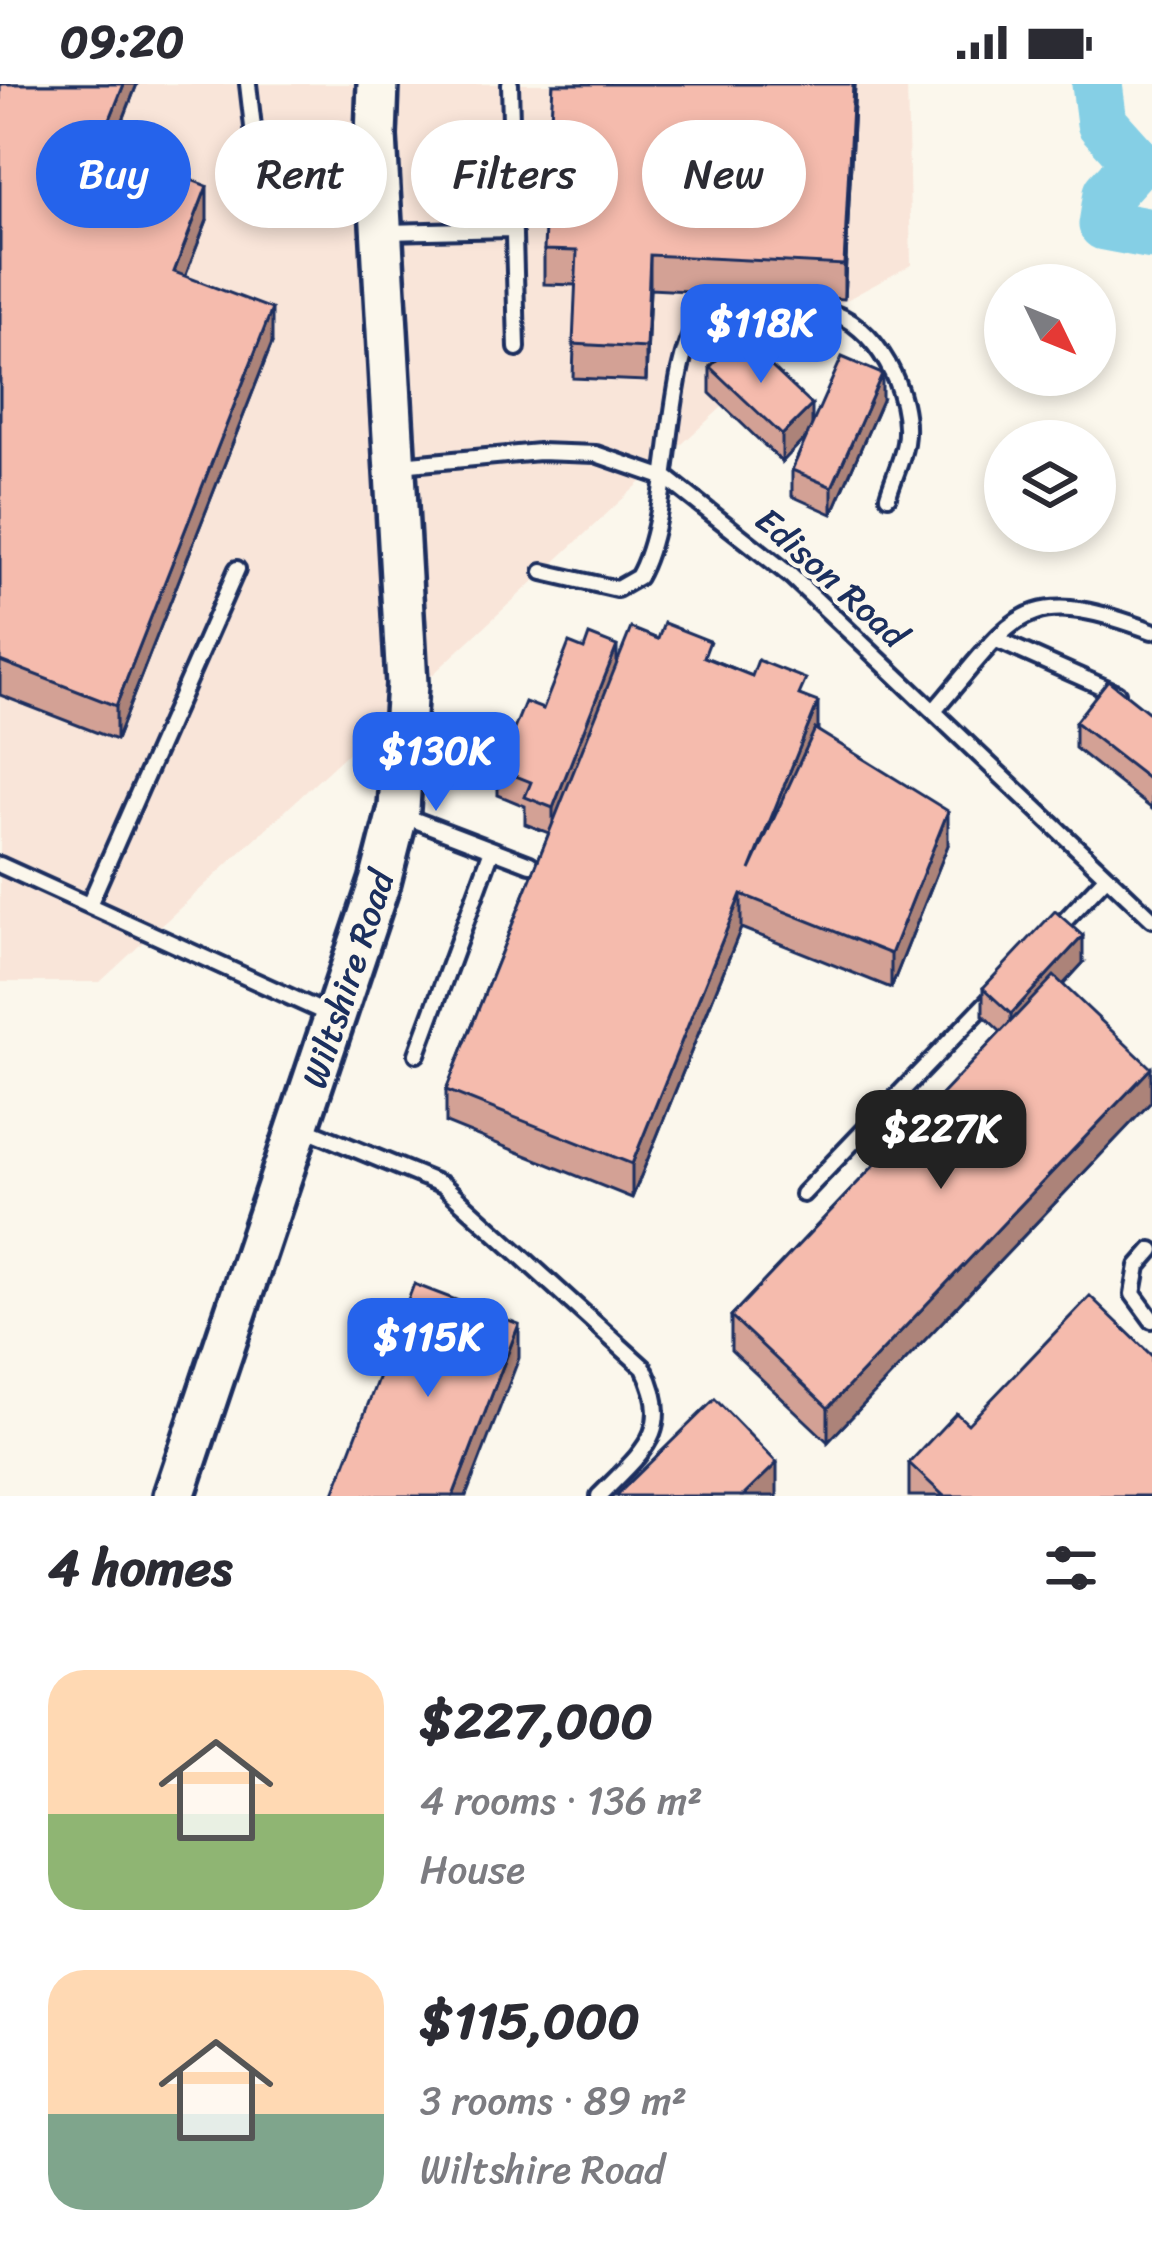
<!DOCTYPE html>
<meta charset="utf-8">
<style>
:root{--surface:#fff;--page:#f2f2f3;--text:#2b2b33;--muted:#7c7c81;--accent:#2563eb}
body{margin:0;font-family:Sriracha,sans-serif;background:var(--page);color:var(--text);height:100vh;display:flex;flex-direction:column;font-size:45px;white-space:nowrap}
*{box-sizing:border-box;margin:0}
p{font-size:39px;color:var(--muted)}
.icon{flex:none;width:66px;height:66px;fill:none;stroke:currentColor;stroke-width:2;stroke-linecap:round;stroke-linejoin:round}
.map{position:relative;height:1412px;overflow:hidden}
.panel{display:flex;flex-direction:column;background:var(--surface);flex:1}
.panel>*{flex:none}
.banner{position:absolute;left:36px;top:36px;width:1080px;height:108px;display:flex;gap:24px}
.needle{width:78px;rotate:133deg}
.fabs{position:absolute;left:984px;top:180px;display:grid;gap:24px}
.fabs a{display:grid;place-items:center;width:132px;height:132px;border-radius:50%;background:var(--surface);box-shadow:0 6px 18px #0003;font-size:60px}
.price{position:absolute;translate:-50% -102px;padding:0 27px;border-radius:24px;background:var(--accent);color:#fff;font-size:39px;line-height:78px;filter:drop-shadow(0 3px 6px #0008)}
.price::after{content:'';position:absolute;left:50%;top:72px;width:36px;height:27px;margin-left:-18px;background:inherit;clip-path:polygon(0 0,100% 0,50% 100%)}
.price.selected{background:#222;color:#fff}
ul{padding:0;list-style:none}
li{display:flex;align-items:center;gap:36px;height:300px;padding:0 48px}
li span{display:grid;place-items:center;flex:none;width:336px;height:240px;border-radius:36px;color:#555}
li>.icon{margin-inline-start:auto}
span .icon{width:144px;height:144px;fill:#fffc;stroke-width:1}
li b{font-size:51px}
h2{display:flex;justify-content:space-between;align-items:center;height:144px;padding:0 48px;font-size:51px}
.chip{padding:0 42px;border-radius:54px;background:var(--surface);box-shadow:0 6px 18px #0003;font-size:42px;line-height:108px}
.chip.selected{background:var(--accent);color:#fff}
.status{display:flex;justify-content:space-between;align-items:center;height:84px;padding:0 60px;background:var(--surface);direction:ltr}
.status svg{height:33px;fill:currentColor}
.map>svg:first-child{display:block}
.built{fill:#f9e5d9}
.lines{fill:none;stroke-linecap:round;stroke-linejoin:round}
.river{stroke:#85cfe5;stroke-width:51}
.lane-casing{stroke:#1b2f5e;stroke-width:22}
.secondary-casing{stroke:#1b2f5e;stroke-width:48}
.lane{stroke:#fbf7ec;stroke-width:14}
.secondary{stroke:#fbf7ec;stroke-width:39}
.wall{fill:#d3a195;stroke:#1b2f5e;stroke-width:3}
.shaded-wall{fill:#ac8379;stroke:#1b2f5e;stroke-width:3}
.building{fill:#f5bbad;stroke:#1b2f5e;stroke-width:3}
.labels{text-anchor:middle;stroke-width:9;stroke-linejoin:round;paint-order:stroke}
.street-label{font-size:36px;fill:#1b2f5e;stroke:#fbf7ec}
</style>
<div class="status"><b>09:20</b><svg viewBox="0 0 49 12"><path d="M0 12V9h3v3zM5 12V6h3v6zM10 12V3h3v9zM15 12V0h3v12zM26 1h20v11H26zM47 4h2v5h-2z"/></svg></div>
<div class="map">
<svg width="1152" height="1412" viewBox="0 0 1152 1412">
<rect width="100%" height="100%" fill="#fbf7ec"/>
<filter id="ink" filterUnits="userSpaceOnUse"><feTurbulence type="fractalNoise" baseFrequency=".00833" numOctaves="2"/><feDisplacementMap in="SourceGraphic" scale="24" xChannelSelector="R" yChannelSelector="G"/><feConvolveMatrix kernelMatrix="1 2 1 2 8 2 1 2 1" color-interpolation-filters="sRGB"/></filter>
<g filter="url(#ink)">
<path class="built" d="M0 0H907L911 181 826 227 100 898H0Z"/>
<g class="lines">
<path class="river" d="M1097 0 1102 39 1137 78 1109 109 1104 141 1152 150"/>
<g class="lane-casing">
<path id="lane" d="M248 0 258 86
M510 0 517 264
M387 148 510 145
M400 381 539 368 596 370 668 395 791 492 1152 835
M543 488 617 505 638 493C676 427 662 270 705 230 740 225 790 220 825 227 876 237 913 311 905 359 902 377 893 395 888 412
M997 556 1117 609
M934 627C1017 531 1020 498 1152 547
M402 731 530 780
M0 781 330 931
M89 821 237 485
M1053 849 1107 792
M417 970 492 766
M304 1044 443 1101 644 1284C675 1347 642 1368 599 1412
M803 1110 996 909
M1152 1166 1138 1182 1133 1210 1152 1236"/>
</g>
<g class="secondary-casing">
<path id="secondary" d="M174 1412 380 798 399 724 407 600 376 52 378 0"/>
</g>
<use href="#lane" class="lane"/>
<use href="#secondary" class="secondary"/>
</g>
<path class="wall" d="M0 0H137L112 65 207 136 185 192 272 259 116 656 0 611Z
M553 0H855L844 215 650 205 646 297 573 294 576 201 544 200V166L575 120 576 87 550 86Z
M710 283 812 342 882 316 832 430 792 412V386L807 351 782 378 710 309Z
M710 575 806 614 818 647 948 761 891 904 741 844 632 1114 446 1039V1006L549 749 525 740V722L498 711V685L543 625 617 580Z
M1152 631V725L1075 664V638Z
M1083 879 1063 901 1151 1018 828 1358 731 1266V1232L1001 948 983 931V904Z
M968 1340 1152 1412H909V1379Z"/>
<path class="shaded-wall" d="M124 0H137L100 94V60Z
M853 0H855L844 215V181Z
M207 102V136L174 222V188Z
M650 171V205L646 297V264Z
M272 225V259L116 656V622Z
M882 290V316L832 430V403Z
M812 321V347L782 378V351Z
M617 562V588L553 750V724Z
M818 618V652L750 786Z
M948 727V761L891 904V870Z
M741 810V844L632 1114V1080Z
M1083 852V879L1011 957V930Z
M1151 984V1018L828 1358V1324Z
M519 1240V1274L466 1412H453Z
M777 1379V1412H743Z"/>
<path class="building" d="M0 0H124L100 60 207 102 174 188 272 225 116 622 0 577Z
M553 0H853L844 181 650 171 646 264 573 260 577 167 544 166 546 119 575 120 578 54 550 52Z
M739 252 812 321 782 351 710 283Z
M842 273 882 290 832 403 792 386Z
M664 539 710 557 704 573 752 592 758 576 806 595 799 611 818 618 750 786 815 645 948 727 891 870 741 810 632 1080 446 1006 631 544 658 555Z
M589 551 617 562 553 724 525 713 531 698 498 685 525 618 543 625 569 559 584 565Z
M1108 596 1152 631V698L1075 638Z
M1055 827 1083 852 1011 930 983 904Z
M1054 892 1151 984 828 1324 731 1232Z
M414 1200 519 1240 453 1412H333Z
M1090 1212 1152 1272V1412H944L909 1379 956 1329 968 1340Z
M715 1315 777 1379 743 1412H616Z"/>
</g>
<g class="labels">
<g class="street-label">
<text transform="translate(832 493) rotate(42)" y="13">Edison Road</text>
<text transform="translate(347 895) rotate(-72)" y="13">Wiltshire Road</text>
</g>
</g>
</svg>
<div class="fabs">
<a><svg class="needle" viewBox="-14 -14 28 28"><path d="M0-13l5 13h-10z" fill="#e53935"/><path d="M0 13l5-13h-10z" fill="#7c7c81"/></svg></a>
<a><svg class="icon" aria-label="layers" viewBox="0 0 24 24"><path d="M12 4l9 5-9 5-9-5zM3 14l9 5 9-5"/></svg></a>
</div>
<b class="price" style="left:761px;top:302px">$118K</b>
<b class="price" style="left:436px;top:730px">$130K</b>
<b class="price selected" style="left:941px;top:1108px">$227K</b>
<b class="price" style="left:428px;top:1316px">$115K</b>
<div class="banner">
<a class="chip selected">Buy</a>
<a class="chip">Rent</a>
<a class="chip">Filters</a>
<a class="chip">New</a>
</div>
</div>
<section class="panel">
<h2>4 homes<svg class="icon" aria-label="filters" viewBox="0 0 24 24"><path d="M4 7h16M4 17h16"/><circle cx="9" cy="7" r="2"/><circle cx="15" cy="17" r="2"/></svg></h2>
<ul>
<li><span style="background:linear-gradient(#ffd9b3 60%,#8fb573 0)"><svg class="icon" aria-label="home" viewBox="0 0 24 24"><path d="M3 11l9-7 9 7M6 9v11h12V9"/></svg></span><div><b>$227,000</b><p>4 rooms · 136 m²</p><p>House</p></div></li>
<li><span style="background:linear-gradient(#ffd9b3 60%,#7fa58c 0)"><svg class="icon" aria-label="home" viewBox="0 0 24 24"><path d="M3 11l9-7 9 7M6 9v11h12V9"/></svg></span><div><b>$115,000</b><p>3 rooms · 89 m²</p><p>Wiltshire Road</p></div></li>
</ul>
</section>
